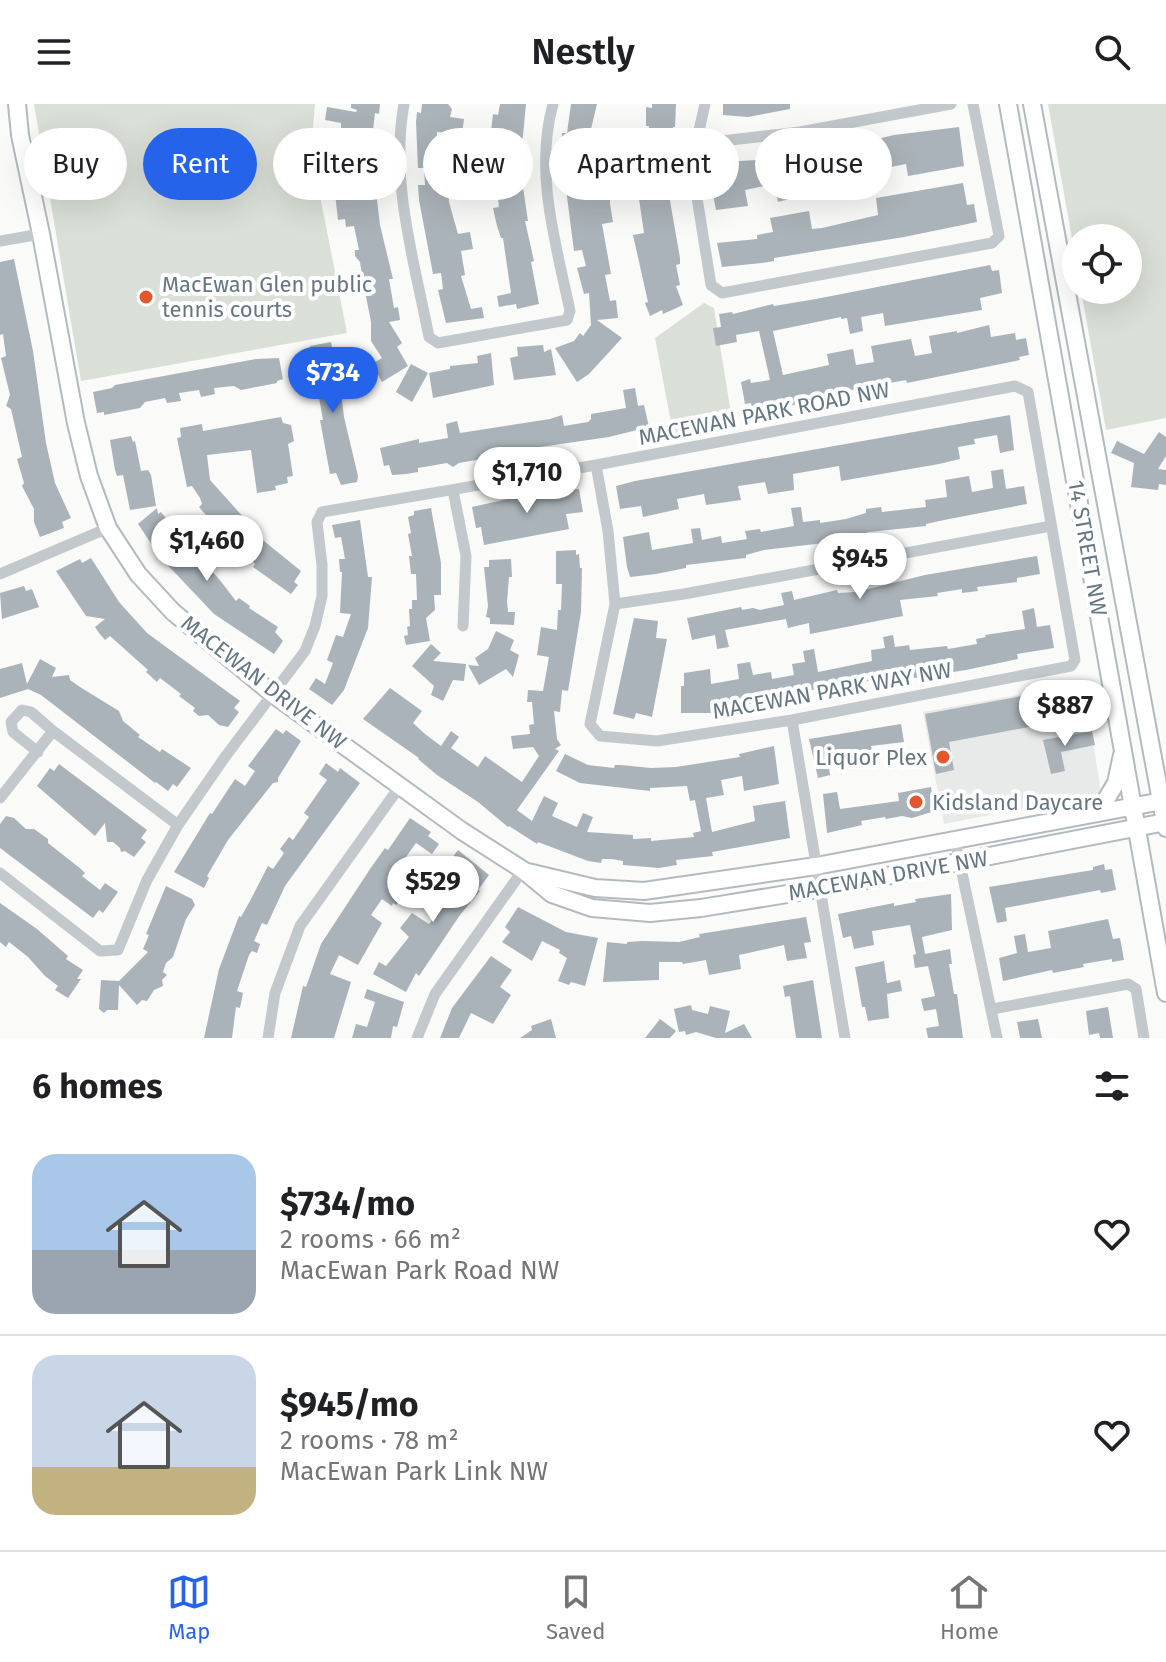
<!DOCTYPE html>
<meta charset="utf-8">
<style>
:root{--surface:#fff;--page:#f2f2f2;--text:#202124;--muted:#757577;--line:#e0e0e0;--accent:#2563eb}
body{margin:0;font-family:"Fira Sans",sans-serif;background:var(--page);color:var(--text);height:100vh;display:flex;flex-direction:column;font-size:30px;white-space:nowrap}
*{box-sizing:border-box;margin:0}
p{font-size:26px;color:var(--muted)}
.icon{flex:none;width:44px;height:44px;fill:none;stroke:currentColor;stroke-width:2;stroke-linecap:round;stroke-linejoin:round}
.map{position:relative;height:934px;overflow:hidden}
.sheet{display:flex;flex-direction:column;background:var(--surface);flex:1}
.sheet>*{flex:none}
.hud{position:absolute;left:24px;top:24px;width:1118px;height:72px;display:flex;gap:16px}
.fabs{position:absolute;left:1062px;top:120px;display:grid;gap:16px}
.fabs a{display:grid;place-items:center;width:80px;height:80px;border-radius:50%;background:var(--surface);box-shadow:0 8px 32px #0002;font-size:40px}
.price{position:absolute;translate:-50% -68px;padding:0 18px;border-radius:28px;background:#fff;color:#222;font-size:26px;line-height:52px;filter:drop-shadow(0 2px 4px #0008)}
.price::after{content:'';position:absolute;left:50%;top:48px;width:24px;height:18px;margin-left:-12px;background:inherit;clip-path:polygon(0 0,100% 0,50% 100%)}
.price.current{background:var(--accent);color:#fff}
ul{padding:0;list-style:none}
li{display:flex;align-items:center;gap:24px;height:200px;padding:0 32px}
li+li{border-top:2px solid var(--line)}
li span{display:grid;place-items:center;flex:none;width:224px;height:160px;border-radius:24px;color:#555}
li>.icon{margin-inline-start:auto}
span .icon{width:96px;height:96px;fill:#fffc;stroke-width:1}
li b{font-size:34px}
h2{display:flex;justify-content:space-between;align-items:center;height:96px;padding:0 32px;font-size:34px}
.tag{padding:0 28px;border-radius:36px;background:var(--surface);box-shadow:0 8px 32px #0002;font-size:28px;line-height:72px}
.tag.current{background:var(--accent);color:#fff}
header{display:flex;justify-content:space-between;align-items:center;height:104px;padding:0 32px;background:var(--surface);font-size:36px;font-weight:600}
.dock{display:flex;justify-content:space-around;align-items:center;height:112px;border-top:2px solid var(--line);background:var(--surface);font-size:22px;color:var(--muted)}
.dock a{display:grid;justify-items:center;gap:4px}
.dock .current{color:var(--accent)}
.map>svg:first-child{display:block}
.built{fill:#e8e9e9}
.green{fill:#dadfd7}
.building{fill:#aab3b9}
.lines{fill:none;stroke-linecap:round;stroke-linejoin:round}
.secondary-casing{stroke:#b3babf;stroke-width:20}
.street{stroke:#c3c8cc;stroke-width:11}
.secondary{stroke:#fff;stroke-width:16}
.poi-dot{fill:#e4572e;stroke:#fff;stroke-width:3}
.labels{text-anchor:middle;stroke-width:8;stroke-linejoin:round;paint-order:stroke}
.poi-label{font-size:22px;fill:#657683;stroke:#fff;text-anchor:start}
.street-label{font-size:22px;fill:#657683;stroke:#fff}
</style>
<header><svg class="icon" aria-label="menu" viewBox="0 0 24 24"><path d="M4 6h16M4 12h16M4 18h16"/></svg>Nestly<svg class="icon" aria-label="search" viewBox="0 0 24 24"><circle cx="10" cy="10" r="6"/><path d="M15 15l6 6"/></svg></header>
<div class="map">
<svg width="1166" height="934" viewBox="0 0 1166 934">
<rect width="100%" height="100%" fill="#fafaf8"/>
<path class="built" d="M1084 579 1101 689 944 720 923 608Z"/>
<path class="green" d="M34 0H315L311 46 347 229 81 277Z
M1048 0H1166V314L1106 326 1081 186H1128V134H1076V157Z
M704 199 714 204 733 322 674 334 655 234Z"/>
<path class="building" d="M351 0H380L379 10 375 9 372 35 375 62H373L380 121 393 175H389L394 204 398 203 400 216 389 218 402 239 397 243 408 262 382 278 372 260 382 254 371 237V218L363 177 360 158 355 152V146H359L354 122 346 123 345 115 338 116 334 80 331 81 329 47 341 48V19L325 16 327 3 356 8 357 6 351 4Z
M422 0H448L452 5 450 13 464 15 462 30 437 28 436 51 454 52 430 74 448 72 449 98 458 130 470 128 473 145 461 147 465 171 461 172 471 205 482 203 484 214 446 219 438 186 443 185 441 169 433 170 419 96 418 81H425L424 64H418L416 18 417 8 421 9Z
M500 0H526L520 63 528 117H525L534 157 531 158 539 200 517 205 516 200 499 203 497 192 511 189 503 134H501L497 122 493 104 499 103 496 76 490 77 489 58H495V45L492 42 491 28 493 10 498 11Z
M571 0H597L591 25 594 26 591 71H610V100L613 118 602 120 611 170 605 171 610 197 616 196 618 214 597 216 622 234 589 270 577 278 555 244 574 237 580 229 583 232 591 221 589 189 584 190 577 164 586 162 582 146 574 147 567 93 565 57H560L562 29H567Z
M652 0H676L675 23H673L672 37 668 38 669 77 627 79V66H639L638 47H647L649 22H646V3L652 4Z
M723 0H790V5L748 13 723 11Z
M959 23 964 62 908 72 906 60 886 64 888 75 876 78 875 73 848 77 846 67 826 70 827 73 806 77 809 90 778 98 774 80 745 86 748 102 716 106 708 63 725 61V58L773 55 813 46V48L843 43 894 31Z
M963 79 967 101 974 100 977 118 904 133 774 154V157L762 159 722 163 717 139 757 135V131L773 128 770 114 809 107 812 125 822 124 878 111 876 94Z
M669 91 680 154V160L676 161 680 181 676 182 683 201 663 210 662 206 650 212 645 199 648 198 633 131 644 129 639 95Z
M14 155 33 247 46 339 55 379 71 414 62 418 64 424 40 433 34 418V405L22 382 24 379 17 355 22 353 11 305 6 302 10 291 1 254 6 252 3 230 0 231V158Z
M990 161 992 167 999 166 1002 189 980 194 982 206 885 222 883 209 861 213 863 227 850 230 847 214 841 215V213L773 227 783 271 829 261 827 250 853 245 856 261 874 258 871 242 911 235 915 252 932 249 929 232 957 227V229L989 221 991 233 1015 229 1016 236 1026 234 1029 251 1019 253 1020 256 907 279 906 276 884 280 881 283 872 285 871 282 846 287V289L789 302 788 298 752 306 751 299 745 300 741 278 750 275 751 279 770 276 759 227 736 231 737 238 716 242 713 224 721 223 719 210 732 208 733 210 773 200 774 202 816 195Z
M331 238 335 257 337 256 344 313 358 372 357 378 341 381 336 369 330 370 320 316H323L318 288H321L317 267 312 268 308 249 311 248 310 242Z
M543 241 544 248 551 245 556 271 514 276 510 254 518 252 517 243Z
M491 249 494 281 433 294 429 269 450 265V262L478 259 477 252Z
M279 254 283 275 277 277V279L241 286 234 282 214 284 215 290 201 293 199 286 179 289 181 297 167 299 165 294 145 298 140 304 104 311V308L97 309 93 288 112 284 115 281 256 255Z
M411 260 428 269 412 298 396 288Z
M635 284 638 302 644 301 649 323 609 333 526 345 527 347 459 359 453 363 447 359 418 364V368L406 370 392 371 389 361 384 362 380 344 419 335V339L448 334 446 320 457 317 460 329 550 315 562 311 564 322 588 318 591 315V310L626 304 623 286Z
M1010 311 1014 346 1000 349 997 331 974 335 975 340 958 343 960 355 939 360 841 377 839 362 793 370 794 386 768 390 765 378 738 382 741 396 706 401 704 390 677 395 679 405 643 413 641 402 620 405 616 382 635 377Z
M281 313 283 319 291 321 294 337 288 340 293 372 287 373 288 379 275 382 276 386 257 389 251 346 207 351 210 376 254 425 233 443 199 403 202 400 200 394 192 382 187 383 177 334 181 333 180 324 202 320 203 327Z
M1159 328 1166 333V352L1158 365 1166 366V381L1159 380 1158 386 1131 383 1134 359 1111 349 1117 337 1144 350Z
M131 332 133 338 135 337 141 367 148 366 151 371 156 402 130 406 123 371 117 372 115 366 110 336Z
M1003 365 1006 385 1024 382 1027 400 944 416 926 420V422L869 428 824 439 764 446 746 451V454L686 461V464L656 470 630 473 627 463 623 433 649 428 652 446 693 439 691 425 700 424 702 436 721 432 722 439 747 435 745 427 760 425 761 428 794 422 791 404 801 403 803 418 820 416V419L846 415 866 409V405L881 403 882 408 926 403 925 396 947 393 945 376 969 372 972 388 993 384 991 367Z
M579 385 583 408 566 410 569 425 484 441 481 423 476 424 472 403 534 389Z
M157 404 158 410 161 408 173 423 171 425 219 475 236 497 239 494 250 502 249 504 278 523 275 528 283 537 274 550 214 510 161 454 138 420Z
M431 404 441 459V491H434L435 506 426 514 430 537 406 541 404 532 408 531 407 523 410 522 409 505H412V496H417L416 470H411L409 452H412L408 430 411 429 408 413 414 411V407Z
M360 416 368 473H372L368 524 344 586 332 601 309 585 316 574 325 580 333 559 327 556 336 531 343 533 351 510 340 509 342 468H340L339 455H345L341 433 335 434 332 421Z
M259 433 301 467 294 478 298 481 291 490 253 463 255 460 247 451Z
M576 446V451L579 450 580 464H582L581 508 568 587 562 586 560 608 554 607 557 635 561 641 555 645 559 647 517 706 532 717 544 692 558 699 552 712 577 723 583 709 593 713 587 728 633 731V735L651 734V737L694 733 693 729 701 727 695 696 690 697 687 682 650 684V687L580 679 556 667 565 650 588 661 614 664 615 661H621L651 664 676 663 740 653 739 650 774 642 779 680 744 687 742 672 721 676 724 691 706 694 712 728 755 717 753 702 785 697 790 734 712 748 713 752 676 756 677 761 659 764 623 761V757L611 755H602L601 759 588 757 538 738 537 740 509 722 508 723 478 698 437 671 418 655 419 654 363 615 390 584 422 607 413 619 425 630 441 642 451 627 459 633 451 644 478 663 485 652 522 678 539 652 533 643 513 645 511 632 530 630 529 621 534 620 532 598H527L528 586 543 587 549 553 537 551 541 523 557 526 558 506H561L562 480H556V447Z
M1037 452 1040 470 1017 474V478L977 483 978 487 962 489V485L937 489 938 492 900 496 903 512 810 530 809 519 788 524 786 515 725 526 729 543 717 545 715 531 692 536 687 514 741 503 742 506 753 504 760 506 784 501 781 489 792 487 794 496 837 486 838 489 856 488 925 471Z
M91 454 119 498 147 529 240 597 234 604 239 608 228 623 219 621 208 611 199 612 193 607 195 604 179 592 181 590 160 574 157 578 146 568 148 566 110 532 105 536 99 529 95 523 105 515 86 512 56 467 80 455 82 459Z
M511 455 512 473H509L507 497 508 508H515L514 521 490 520V514L486 513 488 502 484 463H489V456Z
M24 482 26 487 32 485 39 503 2 515 0 489Z
M1034 504 1037 523 1050 521 1054 544 1017 550 1018 555 966 566 914 574 913 567 846 582 795 588 796 593 717 605V609H681V582H684V569L710 565 711 580 739 575 737 560 750 558 753 571 771 568 772 575 794 571 792 560 805 558 803 547 814 545 818 568 872 557 871 546 885 544 883 533 893 531 895 543 909 541 910 546 947 542 948 545 977 540 976 535 986 533 985 531 1025 525 1022 507Z
M634 514 658 517 656 534 667 535 652 613 636 609 634 615 613 610Z
M496 527 514 536 510 546 519 551 513 573 506 565 479 581 468 561 479 562 475 554 488 545Z
M431 540 441 549 433 557 466 560 464 577 453 576 443 597 431 591 434 582 412 562Z
M40 555 56 564 52 573 69 571 70 576 80 583 119 607 123 617 140 631 138 633 160 648 162 645 191 664 177 683 173 680 168 687 156 678 155 679 41 591 28 585 0 594V565L22 559 27 580Z
M1070 583 1073 602 1032 610 1034 622 949 638 954 666 936 670 925 610Z
M901 620 904 638 871 642 873 652 860 655 859 647 837 651 838 655 828 657 830 671 818 674 809 635Z
M276 625 283 630 286 626 301 637 278 674V678L273 679 228 736 207 772 209 774 204 784 174 768 210 709 212 710 235 675 245 682 255 667 248 662Z
M1092 627 1095 641 1061 648 1065 667 1051 670 1043 636Z
M326 659 338 668 340 664 360 679 285 782 267 821 262 819 254 837 260 840 257 849 252 847 249 851 237 887 243 889 240 904 236 903 232 934H204L219 865 239 812 241 813 250 797 268 762 273 765 284 749 280 745 289 733 293 736 309 713 304 709 327 676 319 670Z
M59 660 147 726 141 734 146 738 134 753 125 747 121 748 120 744 113 738H107L105 719 95 732 37 682 50 664 54 667Z
M931 683 935 707 912 714 902 712 886 715 885 713 861 717 862 721 827 729 823 690 837 688 840 705 899 697 898 689Z
M6 712 14 714 26 725H34L48 735V739L81 765 85 769 82 772 100 786 105 779 118 788 103 809 99 806 93 814 0 744V720Z
M410 714 431 728 428 732 439 740 432 750 416 739 403 757 420 769 396 801 393 799 392 802 382 795 371 811 382 819 358 861 339 851 330 870 351 878 334 934H291L303 882 306 883 321 840 370 765 385 744 388 746Z
M458 746 489 771 478 786 480 787 460 811 419 872 416 869 406 888 373 870 379 858 386 862 409 833 400 824 412 809 429 820 456 785 438 772Z
M1104 760 1105 766 1112 765 1116 786 1101 789 1100 786 1005 804 1007 817 997 819 989 783 1093 766V763Z
M166 782 192 795 195 801 186 815 173 853 166 859 163 868 167 871 162 876 163 882 154 886 147 897 142 896 137 901 119 881 118 906H107L104 909 99 905 101 876 119 877 148 848 143 845 149 831 146 830Z
M951 790 952 826 922 833 925 850 950 845 952 860H949L954 890H957L963 934H928L926 924 939 922 936 905 924 907 921 895 935 892 928 862 915 864 913 851 916 850 910 821 872 827 874 841 854 845 851 832 843 834 838 810 894 799V802L916 798 915 795Z
M0 799 37 825 68 852 66 855 83 866 77 875H81L68 894 55 886 58 882 45 872 28 853 9 838 6 843 0 838Z
M518 803 566 828 598 834 585 882 571 878 569 881 558 877 567 854 559 849 560 846 542 837 532 857 502 838 510 828 505 823Z
M806 813 811 838 804 839 807 854 787 857 784 841 739 851 741 865 709 871 706 856 683 860 682 858H659V876L603 878 607 838 627 840V838L642 837 679 838 700 833 699 830Z
M1108 815 1113 835 1120 834 1124 856 1112 858V855L1083 860 1084 863 1053 869 1052 866 1003 877 999 854 1017 849 1014 832 1025 830 1028 848 1051 844 1048 827Z
M491 852 512 866 500 883 511 891 493 920 471 909 459 934H440L452 904Z
M884 857 887 879 900 876 902 887 887 890 889 914 868 917 865 903H862L855 863Z
M813 876 822 934H796L790 892 785 893 783 882Z
M367 885 404 898 397 923 393 922 391 934H352L356 920 367 923 375 898 364 894Z
M691 901 692 906 708 910 710 902 730 907 725 929 744 920 752 934H716L696 928 686 931 685 927 679 928 674 905Z
M1108 903 1113 934H1100L1099 929 1089 931 1086 907Z
M551 915 556 934H520L532 926 531 922Z
M660 915 676 927 670 934H645Z
M1038 915 1042 934H1020L1017 918Z"/>
<g class="lines">
<g class="secondary-casing">
<path id="secondary" d="M17 0 20 31 41 130 76 319 89 372 108 424 138 470 173 508 274 591 462 727 523 766 552 790 592 804 650 809 701 804 830 783 1165 718
M1008 0 1166 889
M1032 0 1166 724
M1098 709 1116 679 1122 651
M528 768 595 784 644 787 816 762 1162 697"/>
</g>
<path class="street" d="M404 0C390 78 414 156 429 233L438 239 567 216 570 207C556 140 534 68 553 0
M705 0 696 40 694 75 711 181 722 189 992 139 999 132 973 0
M696 40 800 28 951 0
M0 137 41 130
M453 386 466 452 463 522
M0 470 108 424
M615 500 684 490 1051 422
M792 616 845 934
M38 648 13 628 11 618 22 606 31 608 53 627
M0 694 53 627 178 721 147 776 118 846 100 847 0 769
M178 721 225 653 305 547 315 522 322 492V461L317 418 322 408 596 361 1015 282 1028 288 1075 556 1071 562 792 616 657 637 600 632 590 620 615 500 608 427 596 361
M955 736 997 934
M992 905 1128 880 1136 885 1144 934
M268 934 275 889 300 822 400 682
M417 934 435 890 523 766"/>
<use href="#secondary" class="secondary"/>
</g>
<g class="poi-dot">
<circle cx="146" cy="193" r="8"/>
<circle cx="943" cy="653" r="8"/>
<circle cx="916" cy="698" r="8"/>
</g>
<g class="labels">
<g class="poi-label">
<text x="162" y="188">MacEwan Glen public<tspan x="162" dy="25">tennis courts</tspan></text>
<text x="927" y="661" text-anchor="end">Liquor Plex</text>
<text x="932" y="706">Kidsland Daycare</text>
</g>
<g class="street-label">
<text transform="translate(764 309) rotate(-11)" y="8">MACEWAN PARK ROAD NW</text>
<text transform="translate(1088 444) rotate(80)" y="8">14 STREET NW</text>
<text transform="translate(264 578) rotate(38)" y="8">MACEWAN DRIVE NW</text>
<text transform="translate(832 586) rotate(-10)" y="8">MACEWAN PARK WAY NW</text>
<text transform="translate(888 771) rotate(-10)" y="8">MACEWAN DRIVE NW</text>
</g>
</g>
</svg>
<div class="fabs">
<a><svg class="icon" aria-label="locate" viewBox="0 0 24 24"><circle cx="12" cy="12" r="6"/><path d="M12 2v4M12 18v4M2 12h4M18 12h4"/></svg></a>
</div>
<b class="price current" style="left:333px;top:311px">$734</b>
<b class="price" style="left:527px;top:411px">$1,710</b>
<b class="price" style="left:207px;top:479px">$1,460</b>
<b class="price" style="left:860px;top:497px">$945</b>
<b class="price" style="left:1065px;top:644px">$887</b>
<b class="price" style="left:433px;top:820px">$529</b>
<div class="hud">
<a class="tag">Buy</a>
<a class="tag current">Rent</a>
<a class="tag">Filters</a>
<a class="tag">New</a>
<a class="tag">Apartment</a>
<a class="tag">House</a>
</div>
</div>
<section class="sheet">
<h2>6 homes<svg class="icon" aria-label="filters" viewBox="0 0 24 24"><path d="M4 7h16M4 17h16"/><circle cx="9" cy="7" r="2"/><circle cx="15" cy="17" r="2"/></svg></h2>
<ul>
<li><span style="background:linear-gradient(#a9c7e8 60%,#9aa5b1 0)"><svg class="icon" aria-label="home" viewBox="0 0 24 24"><path d="M3 11l9-7 9 7M6 9v11h12V9"/></svg></span><div><b>$734/mo</b><p>2 rooms · 66 m²</p><p>MacEwan Park Road NW</p></div><svg class="icon" aria-label="heart" viewBox="0 0 24 24"><path d="M12 20l-8-8c-3-5 5-10 8-4 3-6 11-1 8 4z"/></svg></li>
<li><span style="background:linear-gradient(#c9d6e8 70%,#c2b280 0)"><svg class="icon" aria-label="home" viewBox="0 0 24 24"><path d="M3 11l9-7 9 7M6 9v11h12V9"/></svg></span><div><b>$945/mo</b><p>2 rooms · 78 m²</p><p>MacEwan Park Link NW</p></div><svg class="icon" aria-label="heart" viewBox="0 0 24 24"><path d="M12 20l-8-8c-3-5 5-10 8-4 3-6 11-1 8 4z"/></svg></li>
</ul>
</section>
<nav class="dock">
<a class="current"><svg class="icon" aria-label="map" viewBox="0 0 24 24"><path d="M3 6l6-2 6 2 6-2v14l-6 2-6-2-6 2zM9 4v14M15 6v14"/></svg>Map</a>
<a><svg class="icon" aria-label="saved" viewBox="0 0 24 24"><path d="M7 4h10v16l-5-4-5 4z"/></svg>Saved</a>
<a><svg class="icon" aria-label="home" viewBox="0 0 24 24"><path d="M3 11l9-7 9 7M6 9v11h12V9"/></svg>Home</a>
</nav>
